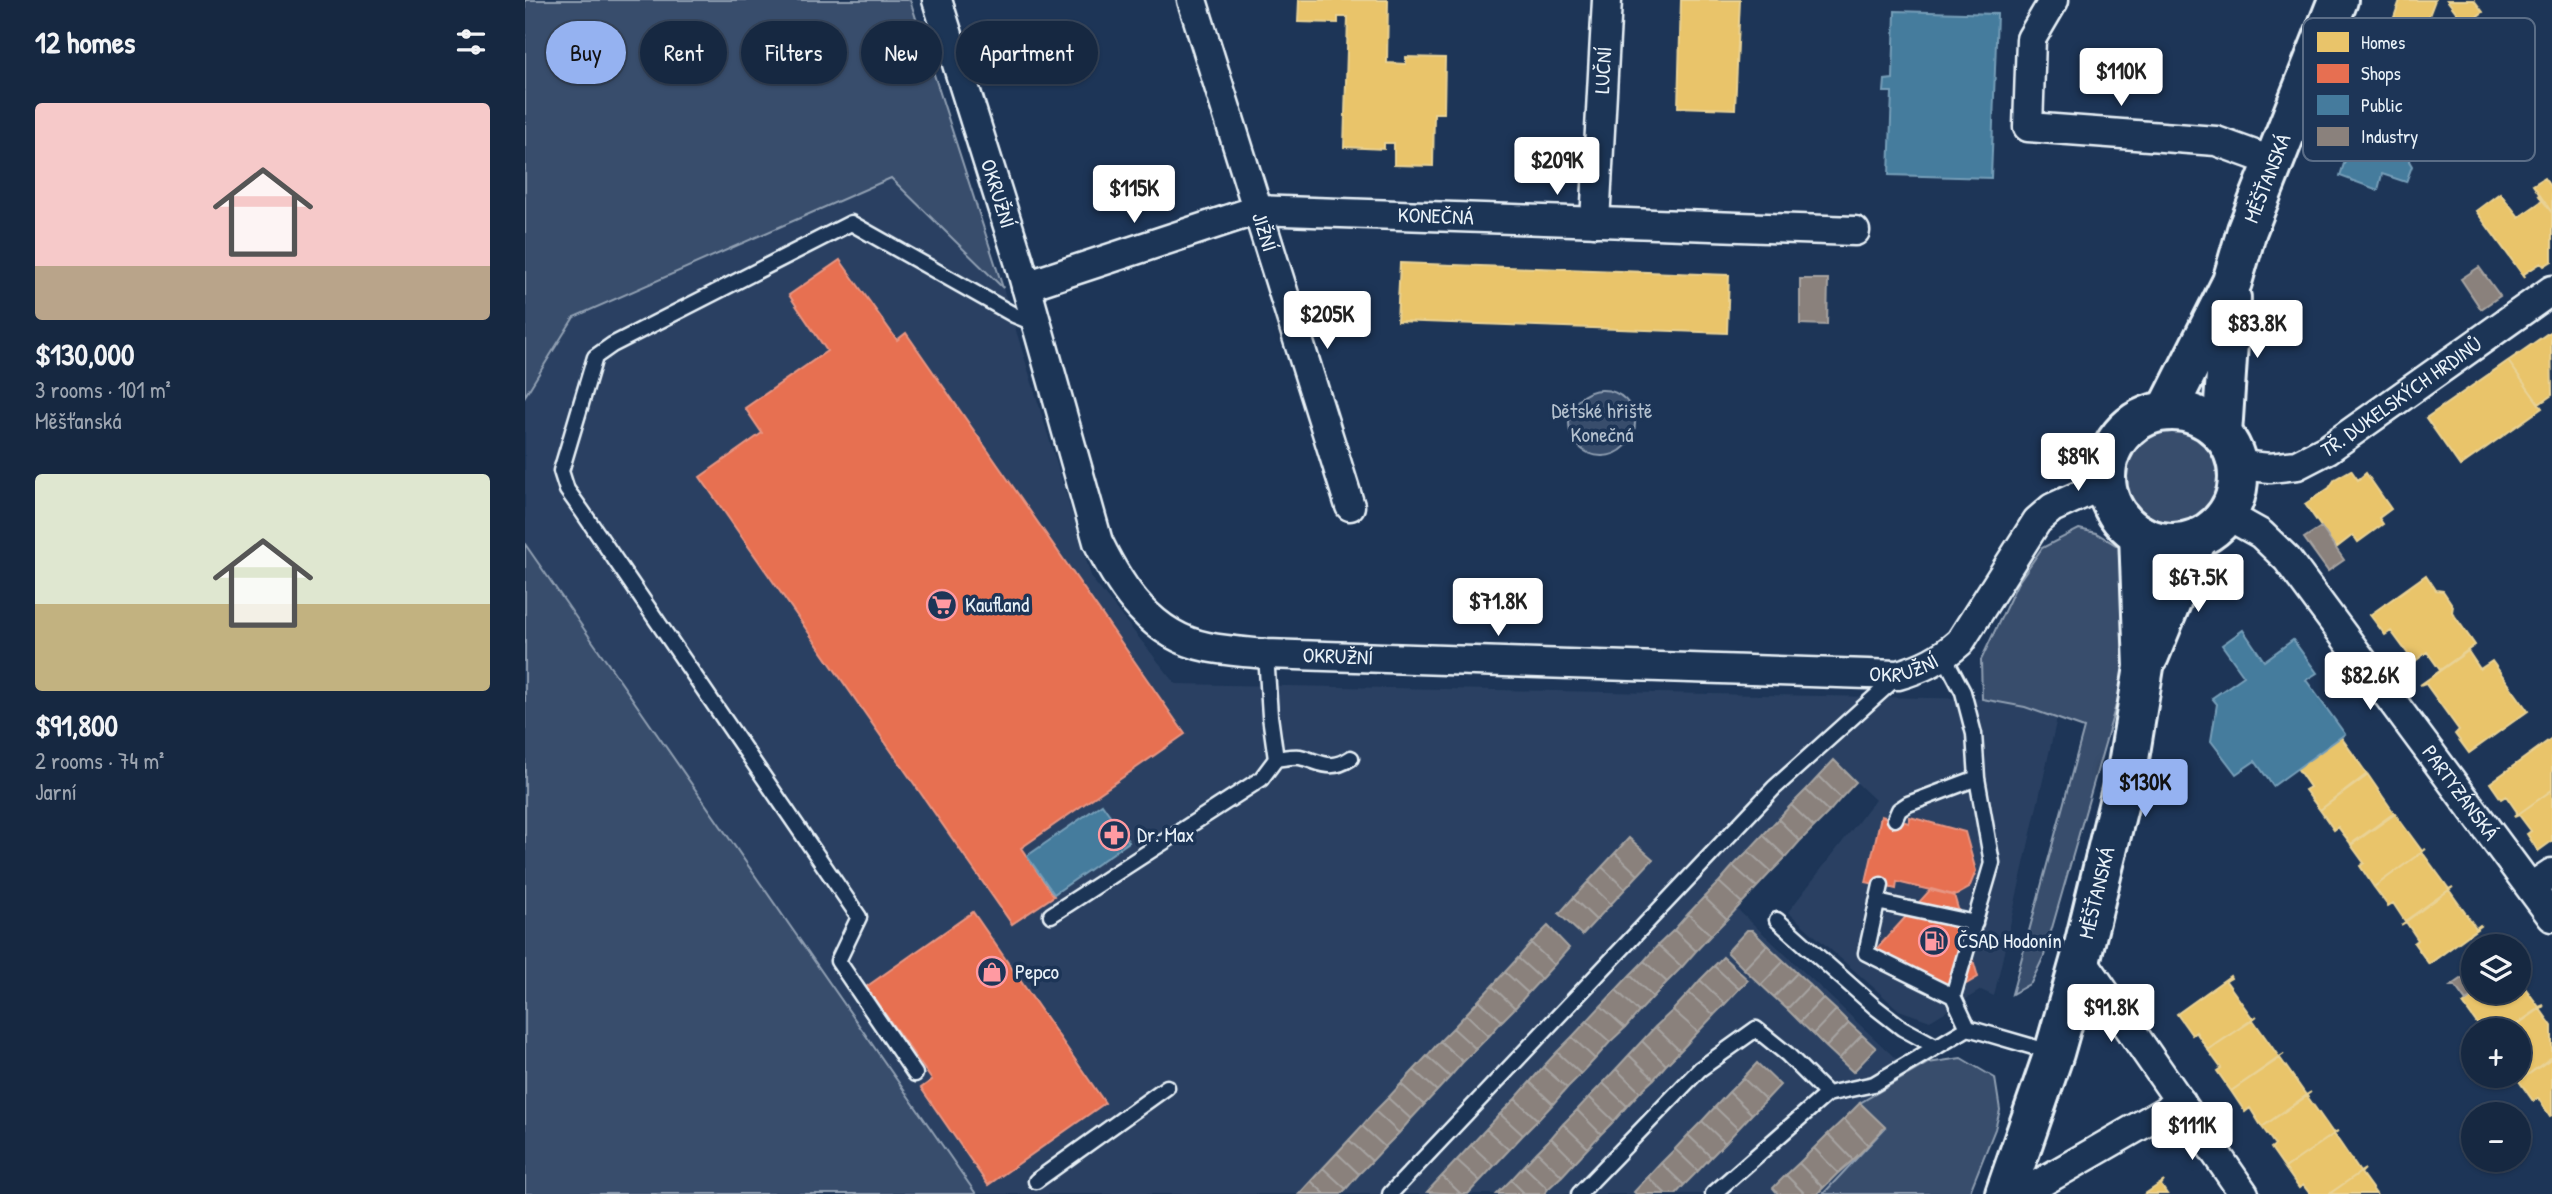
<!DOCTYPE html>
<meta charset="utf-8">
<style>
:root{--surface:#162841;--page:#1f3048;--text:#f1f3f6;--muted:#9ea6b1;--line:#35445a;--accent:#95b2f1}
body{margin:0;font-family:"Patrick Hand",sans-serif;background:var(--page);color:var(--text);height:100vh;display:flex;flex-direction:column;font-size:26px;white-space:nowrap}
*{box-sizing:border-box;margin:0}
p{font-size:23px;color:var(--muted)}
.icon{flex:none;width:38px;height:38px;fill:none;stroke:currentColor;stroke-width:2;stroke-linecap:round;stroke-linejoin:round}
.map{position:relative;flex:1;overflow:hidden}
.sheet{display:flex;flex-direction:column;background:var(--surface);width:525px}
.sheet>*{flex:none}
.banner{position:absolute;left:21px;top:21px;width:665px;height:63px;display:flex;gap:14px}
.tools{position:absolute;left:1936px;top:934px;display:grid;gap:14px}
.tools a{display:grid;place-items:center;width:70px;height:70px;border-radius:50%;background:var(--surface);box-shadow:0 2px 5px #0004,0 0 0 2px var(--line);font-size:35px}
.price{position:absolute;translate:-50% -60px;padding:0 16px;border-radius:7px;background:#fff;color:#222;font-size:23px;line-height:46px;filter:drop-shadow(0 2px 4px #0008)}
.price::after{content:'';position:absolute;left:50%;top:42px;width:21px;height:16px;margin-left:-10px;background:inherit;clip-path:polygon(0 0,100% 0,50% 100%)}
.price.active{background:var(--accent);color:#111}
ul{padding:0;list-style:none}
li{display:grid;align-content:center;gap:14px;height:371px;padding:0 35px}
li span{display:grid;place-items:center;height:217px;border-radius:7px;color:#555}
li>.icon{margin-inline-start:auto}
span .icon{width:126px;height:126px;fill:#fffc;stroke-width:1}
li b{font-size:30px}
h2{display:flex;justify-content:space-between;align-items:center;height:84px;padding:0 35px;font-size:30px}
.chip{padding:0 24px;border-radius:32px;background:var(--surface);box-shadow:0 2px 5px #0004,0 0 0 2px var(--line);font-size:24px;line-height:63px}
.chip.active{background:var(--accent);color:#111}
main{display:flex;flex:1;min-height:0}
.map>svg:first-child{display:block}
.built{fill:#2a4162}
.green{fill:#374d6c;stroke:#909fb2;stroke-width:2}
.homes{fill:#e9c46a;stroke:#e9d295;stroke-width:2}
.shops{fill:#e76f51;stroke:#e79683;stroke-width:2}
.public{fill:#457b9d;stroke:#769eb8;stroke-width:2}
.industry{fill:#8a817c;stroke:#a6a3a1;stroke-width:2}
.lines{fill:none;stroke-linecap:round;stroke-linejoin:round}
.lane-casing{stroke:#e8f1f8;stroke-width:19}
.street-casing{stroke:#e8f1f8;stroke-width:33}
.secondary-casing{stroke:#e8f1f8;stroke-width:44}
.lane{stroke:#1d3557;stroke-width:14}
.street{stroke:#1d3557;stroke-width:28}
.secondary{stroke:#1d3557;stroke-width:38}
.labels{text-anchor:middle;stroke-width:7;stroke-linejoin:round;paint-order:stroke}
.street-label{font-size:21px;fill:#e8f1f8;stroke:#1d3557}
.park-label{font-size:21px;fill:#b3c0ce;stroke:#1d3557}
.poi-label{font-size:21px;fill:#e8f1f8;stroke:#1d3557;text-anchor:start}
.key{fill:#1d3557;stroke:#5a6d87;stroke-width:2}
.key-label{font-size:19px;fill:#e8f1f8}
</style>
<main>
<section class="sheet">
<h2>12 homes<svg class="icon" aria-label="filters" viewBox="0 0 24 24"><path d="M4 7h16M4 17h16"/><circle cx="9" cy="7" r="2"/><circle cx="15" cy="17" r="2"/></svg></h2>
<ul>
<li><span style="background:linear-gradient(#f6c9c9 75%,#b9a48a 0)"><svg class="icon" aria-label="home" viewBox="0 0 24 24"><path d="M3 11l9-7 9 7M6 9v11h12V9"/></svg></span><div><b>$130,000</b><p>3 rooms · 101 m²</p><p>Měšťanská</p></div></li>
<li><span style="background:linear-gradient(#dfe7d0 60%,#c2b280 0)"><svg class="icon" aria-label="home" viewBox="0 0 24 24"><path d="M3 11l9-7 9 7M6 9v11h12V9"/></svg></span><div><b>$91,800</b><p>2 rooms · 74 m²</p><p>Jarní</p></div></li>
</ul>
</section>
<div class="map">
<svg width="2027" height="1194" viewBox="0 0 2027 1194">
<rect width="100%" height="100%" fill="#1d3557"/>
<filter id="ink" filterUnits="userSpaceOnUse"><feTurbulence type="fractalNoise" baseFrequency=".0143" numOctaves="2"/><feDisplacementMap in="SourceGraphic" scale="14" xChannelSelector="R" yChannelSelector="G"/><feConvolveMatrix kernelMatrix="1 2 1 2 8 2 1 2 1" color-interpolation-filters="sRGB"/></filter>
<g filter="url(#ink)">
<path class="built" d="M367 178 478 288 567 579 651 684 1457 699 1500 707 1532 718 1469 996 1456 990 1405 1021 1374 1010 1263 912 1350 800 1331 782 1212 909 1386 1073 1336 1103 1360 1127 1297 1194H451L0 544V396L49 317Z"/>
<path class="green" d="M0 0H385L478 288 366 178 49 317 0 396Z
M1044 423a33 33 0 1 1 66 0a33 33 0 1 1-66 0Z
M1601 477a46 46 0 1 1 92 0a46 46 0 1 1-92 0Z
M1554 529 1571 533 1594 547 1603 564 1609 598 1597 684 1519 956 1506 983 1487 994 1559 728 1500 707 1457 699 1456 660 1492 584 1517 548Z
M0 544 451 1194H0Z
M1436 1058 1470 1078 1475 1110 1470 1129 1444 1194H1298L1360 1128 1335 1103 1403 1063Z"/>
<path class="homes" d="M774 0H863L862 63 881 64V57L920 58 919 113H909L908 166 869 165V143H859V149L819 147 823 17H813V23L773 22Z
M1156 0H1215L1210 109 1153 107Z
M1875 0H1910L1899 29 1918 37 1912 51 1864 32Z
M1922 0H1949L1958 12 1935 29 1932 24 1937 20Z
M2019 178 2027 189V213L2008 185Z
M1975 193 1994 217 2017 201 2013 194 2027 213V261L2019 266 2016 263 1999 274 2000 278 1951 211Z
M875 263 1204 275 1202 333 872 321Z
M2026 331 2027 395 2014 404 1983 361Z
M1983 361 2017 408 1935 466 1901 418Z
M1826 470 1833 480 1841 473 1866 509 1854 518 1858 524 1833 542 1828 535 1811 548 1780 504 1804 488 1810 479Z
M1901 575 1911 590 1918 591 1928 606 1927 612 1950 645 1915 670 1902 652 1889 662 1866 631 1860 635 1845 615Z
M1943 651 1955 669 1967 661 2003 711 1944 753 1930 734 1934 730 1900 683 1895 685Z
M1816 737 1842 774 1795 810 1780 790 1785 787 1772 768Z
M2027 738V790L1989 817 1992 812 1981 796 1976 799 1965 783Z
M1843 775 1869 813 1826 844 1813 827 1809 830 1795 810Z
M2027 790V841L2013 851 2002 834 2006 831 1994 815 1989 817Z
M1870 814 1897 851 1901 849 1849 887 1835 866 1839 863 1826 845Z
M1897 852 1924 889 1928 887 1880 921 1868 903 1863 906 1849 887Z
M1924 890 1951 928 1955 925 1956 926 1904 964 1889 943 1893 940 1881 922 1876 925Z
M1705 976 1706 978 1701 981 1728 1019 1732 1016 1683 1050 1671 1032 1667 1035 1652 1014Z
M1993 978 2014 1007 2019 1005 1982 1031H1964L1958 1022 1953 1025 1938 1004 1954 992H1993Z
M2019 1006 2015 1009 2027 1026V1057L1994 1081 1990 1076H1993V1031H1983Z
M1728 1020 1754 1057 1759 1054 1706 1091 1692 1071 1696 1068 1683 1050Z
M1755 1058 1781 1095 1786 1092 1737 1127 1725 1108 1720 1112 1706 1091Z
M2027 1058V1115L2025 1116 2013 1098 2008 1101 1994 1081Z
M1782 1096 1808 1133 1813 1131 1760 1168 1746 1148 1750 1145 1737 1127Z
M1809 1134 1835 1172 1840 1169 1804 1194H1785L1778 1185 1774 1188 1760 1168Z
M1840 1169 1836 1173 1851 1194H1804Z
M1639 1181 1636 1185 1642 1194H1620Z"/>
<path class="shops" d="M315 260 372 340 381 333 660 734 496 848 529 896 487 924 175 477 237 433 220 408 302 351 264 295Z
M1356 816 1384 823 1385 817 1440 832 1451 871 1444 888 1430 896 1372 882 1371 889 1341 882Z
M1406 889 1429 895 1453 977 1441 984 1421 989H1397L1365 974 1355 965 1348 953Z
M448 912 580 1103 463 1185 396 1088 407 1080 341 987Z"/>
<path class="public" d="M1370 11 1472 14 1466 178 1364 175 1367 92H1359L1360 80 1368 79Z
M1828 136 1854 144 1856 140 1887 151 1884 161 1887 166 1881 182 1857 174 1853 190 1815 176Z
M1718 630 1739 661 1768 640 1792 673 1781 680 1820 734 1748 786 1730 761 1711 774 1686 741 1692 704 1687 698 1719 676 1697 645Z
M577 804 604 842 529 894 502 856Z"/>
<path class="industry" d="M1954 267 1975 296 1956 309 1936 279Z
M1275 279H1303L1302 325 1275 324Z
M1796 527 1819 560 1803 571 1779 538Z
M1309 760 1331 782 1316 798 1294 776Z
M1294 776 1316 798 1304 812 1281 790Z
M1281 790 1304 812 1289 827 1266 805Z
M1266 805 1289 827 1275 841 1253 819Z
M1253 819 1275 841 1261 857 1238 835Z
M1238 835 1261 857 1246 872 1223 851Z
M1104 838 1128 859 1113 875 1090 853Z
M1223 851 1246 872 1232 887 1208 866Z
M1090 853 1113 875 1100 889 1077 867Z
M1208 866 1232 887 1217 903 1194 882Z
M1077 867 1100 889 1086 904 1063 882Z
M1063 882 1086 904 1071 920 1048 898Z
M1194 882 1217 903 1202 919 1179 897Z
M1179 897 1202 919 1186 935 1163 914Z
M1048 898 1071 920 1057 935 1034 914Z
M1163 914 1186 935 1171 951 1149 930Z
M1023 926 1044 948 1029 965 1006 943Z
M1149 930 1171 951 1157 967 1133 945Z
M1222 930H1227L1242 945 1219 969 1202 952Z
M1006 943 1029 965 1016 979 993 958Z
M1133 945 1157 967 1142 982 1119 961Z
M1242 945 1259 961 1236 985 1219 969Z
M1198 957 1223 980 1214 989 1189 966Z
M993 958 1016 979 1003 993 980 972Z
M1119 961 1142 982 1128 997 1105 975Z
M1259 961 1272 973 1249 997 1236 985Z
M1189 966 1214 989 1200 1004 1175 980Z
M1948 971V992H1954L1941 1001 1930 986H1926Z
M980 972 1003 993 990 1008 967 986Z
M1272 973 1285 985 1262 1009 1249 997Z
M1105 975 1128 997 1114 1012 1091 990Z
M1175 980 1200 1004 1189 1015 1164 993Z
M1285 985 1298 998 1275 1022 1262 1009Z
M967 986 990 1008 977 1021 954 1000Z
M1091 990 1114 1012 1100 1028 1076 1006Z
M1164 993 1189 1015 1173 1032 1148 1010Z
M1298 998 1311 1010 1288 1034 1275 1022Z
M954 1000 977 1021 964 1036 941 1014Z
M1076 1006 1100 1028 1085 1042 1062 1021Z
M1148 1010 1173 1032 1155 1051 1130 1027Z
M1311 1010 1324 1023 1301 1047 1288 1034Z
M941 1014 964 1036 951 1049 928 1028Z
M1062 1021 1085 1042 1070 1059 1047 1037Z
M1324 1023 1337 1035 1314 1059 1301 1047Z
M1130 1027 1155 1051 1141 1065 1117 1041Z
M928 1028 951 1049 938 1062 915 1041Z
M1337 1035 1351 1048 1328 1072 1314 1059Z
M1047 1037 1070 1059 1056 1074 1032 1052Z
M915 1041 938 1062 925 1077 902 1056Z
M1117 1041 1141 1065 1129 1079 1104 1055Z
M1032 1052 1056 1074 1042 1088 1018 1067Z
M1104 1055 1129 1079 1115 1092 1091 1069Z
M902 1056 925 1077 912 1091 889 1070Z
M1232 1063 1255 1085 1241 1100 1218 1078Z
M1018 1067 1042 1088 1028 1104 1005 1082Z
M1091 1069 1115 1092 1102 1106 1078 1083Z
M889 1070 912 1091 899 1105 876 1084Z
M1218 1078 1241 1100 1227 1114 1204 1092Z
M1005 1082 1028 1104 1013 1120 990 1099Z
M1078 1083 1102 1106 1089 1121 1064 1097Z
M876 1084 899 1105 886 1119 863 1098Z
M1204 1092 1227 1114 1213 1129 1190 1107Z
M1064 1097 1089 1121 1076 1134 1052 1110Z
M863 1098 886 1119 874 1133 850 1111Z
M990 1099 1013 1120 998 1135 975 1114Z
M1335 1103 1360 1127 1343 1145 1319 1119Z
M1190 1107 1213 1129 1200 1143 1177 1121Z
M1052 1110 1076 1134 1063 1148 1038 1124Z
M850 1111 874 1133 860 1147 837 1126Z
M975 1114 998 1135 984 1150 961 1129Z
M1319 1119 1343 1145 1328 1160 1303 1134Z
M1177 1121 1200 1143 1186 1157 1163 1135Z
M1038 1124 1063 1148 1050 1162 1026 1138Z
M837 1126 860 1147 847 1161 824 1140Z
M961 1129 984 1150 969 1166 946 1145Z
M1303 1134 1328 1160 1313 1173 1289 1148Z
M1163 1135 1186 1157 1173 1171 1150 1149Z
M1026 1138 1050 1162 1037 1176 1012 1152Z
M824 1140 847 1161 834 1174 812 1153Z
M946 1145 969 1166 955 1181 932 1160Z
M1289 1148 1313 1173 1298 1188 1274 1163Z
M1150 1149 1173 1171 1159 1185 1136 1163Z
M1012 1152 1037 1176 1023 1189 999 1166Z
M812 1153 834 1174 821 1189 798 1168Z
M932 1160 955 1181 943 1194H936L917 1176Z
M1136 1163 1159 1185 1151 1194H1141L1123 1177Z
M1274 1163 1298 1188 1292 1194H1280L1261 1175Z
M999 1166 1023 1189 1019 1194H1000L986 1180Z
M798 1168 821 1189 816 1194H800L786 1181Z
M1261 1175 1280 1194H1253L1248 1188Z
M917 1176 936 1194 902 1192Z
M1123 1177 1141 1194H1111L1109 1192Z
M986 1180 1000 1194H972Z
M786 1181 800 1194H774Z"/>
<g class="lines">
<g class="lane-casing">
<path id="lane" d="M1419 656 1438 692 1449 734 1452 778 1467 863 1428 996 1443 1028
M751 759C759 758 768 756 775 757 796 762 805 772 826 758
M1370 819 1374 810 1383 804 1452 778
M1356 885 1341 953 1428 996
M1352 902 1450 923
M526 915 736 779 751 759 745 716 741 654
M1252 920 1350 1007 1377 1028 1412 1047
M390 1074 313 961 334 917 57 511 42 490 36 471 70 357 87 345 326 223 489 315 511 324
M1302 1094 1349 1084 1443 1028 1529 1053
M511 1181 642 1087
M865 1194 1249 788 1371 678
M1054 1194 1175 1069 1231 1029 1262 1054 1302 1094 1188 1194"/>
</g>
<g class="street-casing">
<g id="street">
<path id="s1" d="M412 0 494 261 573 542C596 589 627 636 682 647 701 651 721 652 741 654L1373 675C1398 668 1416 659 1435 642L1512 521 1527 508 1582 483"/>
<path id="s2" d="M667 0 825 506"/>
<path d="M1529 0 1506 39 1503 127 1691 141 1749 162"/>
<path id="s3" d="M1070 222 1082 0"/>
<path id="s4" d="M501 286 732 210 1330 231"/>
<path id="s5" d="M1713 465 1745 468 1772 465 1803 449 2027 290"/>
<path id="s6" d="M1702 515 1736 534 1762 559 2027 917"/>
<path d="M2006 887 2027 873"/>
<path d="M1556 958 1719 1194"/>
<path d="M1496 1194 1656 1102"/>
</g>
</g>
<g class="secondary-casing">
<g id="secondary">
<path id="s7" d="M1642 411 1707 282 1722 230 1813 0"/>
<circle cx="1647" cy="477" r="66"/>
<path d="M1697 434 1706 298"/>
<path d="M1624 656 1672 539"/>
<path id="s8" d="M1480 1194 1529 1053 1556 958 1603 765 1619 667 1614 534"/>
</g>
</g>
<use href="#lane" class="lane"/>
<use href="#street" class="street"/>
<use href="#secondary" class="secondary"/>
</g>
</g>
<defs>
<g id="supermarket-ring" transform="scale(1.575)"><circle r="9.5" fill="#1d3557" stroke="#ff9aa2" stroke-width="1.5"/><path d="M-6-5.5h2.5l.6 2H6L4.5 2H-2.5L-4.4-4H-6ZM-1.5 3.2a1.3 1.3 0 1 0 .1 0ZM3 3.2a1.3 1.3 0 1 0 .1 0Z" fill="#ff9aa2"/></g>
<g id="pharmacy-ring" transform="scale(1.575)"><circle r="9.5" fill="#1d3557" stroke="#ff9aa2" stroke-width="1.5"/><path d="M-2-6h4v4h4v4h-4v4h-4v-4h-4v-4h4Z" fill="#ff9aa2"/></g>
<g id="fuel-ring" transform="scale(1.575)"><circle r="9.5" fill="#1d3557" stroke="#ff9aa2" stroke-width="1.5"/><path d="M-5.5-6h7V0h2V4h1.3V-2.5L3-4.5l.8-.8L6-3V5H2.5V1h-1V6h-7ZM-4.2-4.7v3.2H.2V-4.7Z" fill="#ff9aa2"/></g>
<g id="shop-ring" transform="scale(1.575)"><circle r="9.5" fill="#1d3557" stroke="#ff9aa2" stroke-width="1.5"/><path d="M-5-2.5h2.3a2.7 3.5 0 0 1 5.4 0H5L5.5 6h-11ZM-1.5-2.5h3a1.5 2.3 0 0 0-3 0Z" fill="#ff9aa2"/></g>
</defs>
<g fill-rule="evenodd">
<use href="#supermarket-ring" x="417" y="605"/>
<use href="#pharmacy-ring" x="589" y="835"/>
<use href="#fuel-ring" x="1409" y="941"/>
<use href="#shop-ring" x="467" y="972"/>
</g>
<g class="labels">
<g class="street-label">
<text dy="7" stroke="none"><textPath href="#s3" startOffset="152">LUČNÍ</textPath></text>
<text dy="7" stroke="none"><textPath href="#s7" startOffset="254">MĚŠŤANSKÁ</textPath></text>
<text dy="7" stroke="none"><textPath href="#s1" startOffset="203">OKRUŽNÍ</textPath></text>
<text dy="7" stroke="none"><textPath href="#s4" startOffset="422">KONEČNÁ</textPath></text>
<text dy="7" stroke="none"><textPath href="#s2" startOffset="243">JIŽNÍ</textPath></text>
<text dy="7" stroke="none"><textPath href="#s5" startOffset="184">TŘ. DUKELSKÝCH HRDINŮ</textPath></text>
<text dy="7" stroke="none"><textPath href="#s1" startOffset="854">OKRUŽNÍ</textPath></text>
<text dy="7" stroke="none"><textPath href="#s1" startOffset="1421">OKRUŽNÍ</textPath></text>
<text dy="7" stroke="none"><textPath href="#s6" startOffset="366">PARTYZÁNSKÁ</textPath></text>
<text dy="7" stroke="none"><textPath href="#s8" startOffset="315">MĚŠŤANSKÁ</textPath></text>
</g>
<g class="park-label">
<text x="1077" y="418">Dětské hřiště<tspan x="1077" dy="24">Konečná</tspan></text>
</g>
<g class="poi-label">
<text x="440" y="612">Kaufland</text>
<text x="612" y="842">Dr. Max</text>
<text x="1432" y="948">ČSAD Hodonín</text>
<text x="490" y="979">Pepco</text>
</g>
</g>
<rect x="1778" y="18" width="232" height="143" rx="10" class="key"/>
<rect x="1792" y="32" width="32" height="20" fill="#e9c46a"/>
<rect x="1792" y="64" width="32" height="19" fill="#e76f51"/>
<rect x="1792" y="95" width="32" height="20" fill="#457b9d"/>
<rect x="1792" y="127" width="32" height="19" fill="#8a817c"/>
<g class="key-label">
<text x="1836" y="49">Homes</text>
<text x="1836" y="80">Shops</text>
<text x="1836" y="112">Public</text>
<text x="1836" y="143">Industry</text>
</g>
</svg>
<div class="tools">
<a><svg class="icon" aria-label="layers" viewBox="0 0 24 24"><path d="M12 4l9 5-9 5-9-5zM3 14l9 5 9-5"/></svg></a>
<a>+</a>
<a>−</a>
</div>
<b class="price" style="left:1596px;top:108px">$110K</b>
<b class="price" style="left:1032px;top:197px">$209K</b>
<b class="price" style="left:609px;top:225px">$115K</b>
<b class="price" style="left:802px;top:351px">$205K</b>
<b class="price" style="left:1732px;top:360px">$83.8K</b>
<b class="price" style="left:1553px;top:493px">$89K</b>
<b class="price" style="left:1673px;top:614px">$67.5K</b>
<b class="price" style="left:973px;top:638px">$71.8K</b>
<b class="price" style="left:1845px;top:712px">$82.6K</b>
<b class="price active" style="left:1620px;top:819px">$130K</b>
<b class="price" style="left:1586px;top:1044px">$91.8K</b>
<b class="price" style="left:1667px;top:1162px">$111K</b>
<div class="banner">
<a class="chip active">Buy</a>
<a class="chip">Rent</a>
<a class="chip">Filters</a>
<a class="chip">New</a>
<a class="chip">Apartment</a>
</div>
</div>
</main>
